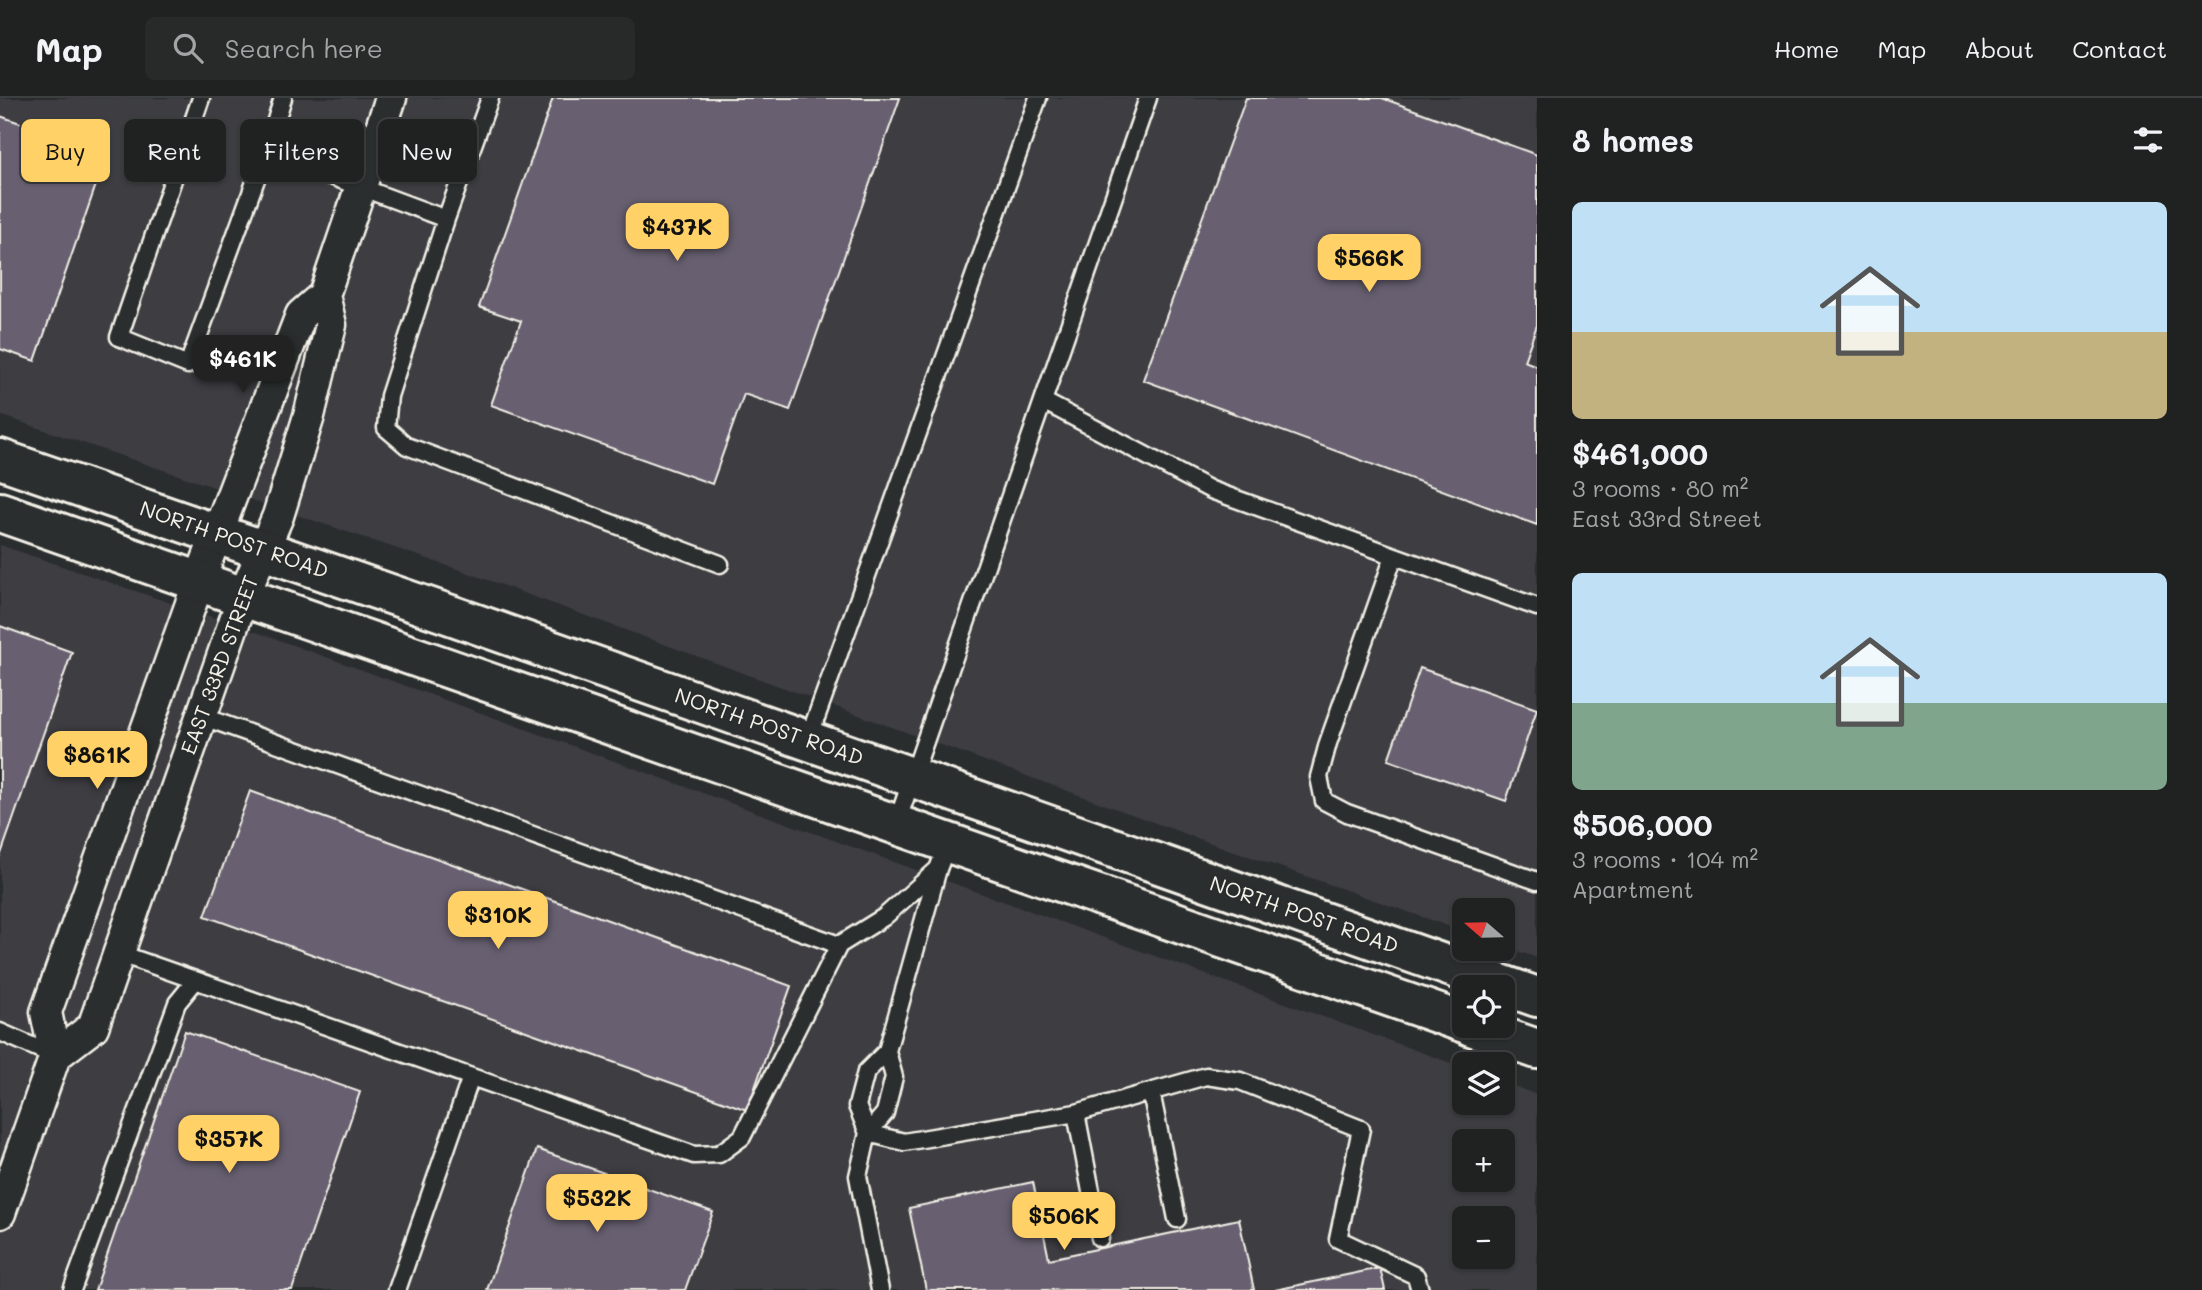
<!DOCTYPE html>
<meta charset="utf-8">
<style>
:root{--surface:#202222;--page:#282a2a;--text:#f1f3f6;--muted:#a2a4a5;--line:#3d3f40;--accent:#ffd166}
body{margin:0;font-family:Mali,sans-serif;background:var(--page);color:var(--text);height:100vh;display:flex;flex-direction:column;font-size:26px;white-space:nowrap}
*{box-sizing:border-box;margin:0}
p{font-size:23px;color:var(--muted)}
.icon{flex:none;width:38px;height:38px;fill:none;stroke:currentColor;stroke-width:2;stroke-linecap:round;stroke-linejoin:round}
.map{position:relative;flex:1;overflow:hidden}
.sheet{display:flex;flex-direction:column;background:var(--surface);width:665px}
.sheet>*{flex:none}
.banner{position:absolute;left:21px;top:21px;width:665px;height:63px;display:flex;gap:14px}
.needle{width:46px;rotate:290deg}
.controls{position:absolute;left:1452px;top:800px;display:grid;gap:14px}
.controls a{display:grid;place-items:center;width:63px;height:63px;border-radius:10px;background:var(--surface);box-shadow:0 2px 5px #0004,0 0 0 2px var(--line);font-size:35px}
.price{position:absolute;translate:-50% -60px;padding:0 16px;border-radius:14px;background:var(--accent);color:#111;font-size:23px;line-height:46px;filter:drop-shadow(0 2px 4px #0008)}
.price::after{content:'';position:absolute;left:50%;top:42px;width:21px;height:16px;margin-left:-10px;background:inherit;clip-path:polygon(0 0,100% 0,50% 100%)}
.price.selected{background:#222;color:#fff}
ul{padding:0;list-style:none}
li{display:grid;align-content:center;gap:14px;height:371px;padding:0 35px}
li span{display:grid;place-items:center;height:217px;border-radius:10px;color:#555}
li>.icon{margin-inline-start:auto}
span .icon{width:126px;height:126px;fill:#fffc;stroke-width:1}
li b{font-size:30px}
h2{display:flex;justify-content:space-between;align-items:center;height:84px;padding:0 35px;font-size:30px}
.chip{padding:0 24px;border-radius:10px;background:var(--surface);box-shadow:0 2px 5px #0004,0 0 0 2px var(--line);font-size:24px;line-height:63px}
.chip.selected{background:var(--accent);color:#111}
header{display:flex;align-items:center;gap:42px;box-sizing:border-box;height:98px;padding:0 35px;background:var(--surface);border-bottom:2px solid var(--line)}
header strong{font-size:33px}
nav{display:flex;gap:38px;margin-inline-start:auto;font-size:24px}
.search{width:490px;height:63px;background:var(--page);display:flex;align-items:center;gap:18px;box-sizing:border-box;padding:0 24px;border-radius:10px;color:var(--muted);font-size:26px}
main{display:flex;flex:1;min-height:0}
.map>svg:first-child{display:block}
.built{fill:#3d3c42;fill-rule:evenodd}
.building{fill:#686071;stroke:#f4f1e8;stroke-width:2}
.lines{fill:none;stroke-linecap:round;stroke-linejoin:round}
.lane-casing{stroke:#f4f1e8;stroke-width:21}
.street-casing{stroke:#f4f1e8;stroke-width:35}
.primary-casing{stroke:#f4f1e8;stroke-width:44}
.lane{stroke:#2a2d2e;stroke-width:16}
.street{stroke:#2a2d2e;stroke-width:30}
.primary{stroke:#2a2d2e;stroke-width:38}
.labels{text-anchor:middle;stroke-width:5;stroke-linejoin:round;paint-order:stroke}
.street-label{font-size:21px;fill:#f4f1e8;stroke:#2a2d2e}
</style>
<header>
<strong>Map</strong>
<div class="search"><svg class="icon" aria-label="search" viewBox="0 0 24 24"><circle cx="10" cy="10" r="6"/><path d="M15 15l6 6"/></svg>Search here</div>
<nav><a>Home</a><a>Map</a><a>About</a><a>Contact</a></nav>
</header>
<main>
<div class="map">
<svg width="1537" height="1192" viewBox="0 0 1537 1192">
<rect width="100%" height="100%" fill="#2a2d2e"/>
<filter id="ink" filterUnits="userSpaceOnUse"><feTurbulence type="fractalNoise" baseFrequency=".0143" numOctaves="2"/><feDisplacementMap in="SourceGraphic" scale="14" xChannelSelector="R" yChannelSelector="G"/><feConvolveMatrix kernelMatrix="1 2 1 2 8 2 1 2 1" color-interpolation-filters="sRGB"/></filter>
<g filter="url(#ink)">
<path class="built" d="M0 0H1537V860L1503 848V812H1465V834L1194 739 463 473 0 317Z
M0 447 265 537 1465 970V1004H1503V984L1537 997V1192H0ZM1465 1043H1503V1082H1465ZM1465 1120H1503V1158H1465Z"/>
<path class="building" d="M553 0H900L790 312 744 296 712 386 491 307 521 223 479 209Z
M1246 0H1382L1537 57V227L1524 263 1537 268V427L1143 282Z
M0 18 107 55 35 263 0 251Z
M0 528 72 554 0 759Z
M1420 570 1537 611 1506 703 1388 662Z
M250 693 791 888 747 1012 205 818Z
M185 933 360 994 292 1192H95Z
M537 1051 713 1114 685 1192H487Z
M1033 1084 1049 1161 1239 1121 1254 1192H926L909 1110Z
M1380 1170 1385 1192H1275Z"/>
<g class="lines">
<g class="lane-casing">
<path id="lane" d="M201 0 119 239 188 267 266 54 283 0
M266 54 446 121 389 298 386 330 407 348 720 466
M446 121 490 0
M1043 303 1211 392 1537 509
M1394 458 1328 645 1319 679 1324 703 1347 715 1537 783
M201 618 839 847
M808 642 1038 0
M896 727 1148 0
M118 855 694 1057 719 1056 742 1039 839 847 884 819 938 771 948 745
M0 934 55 958
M887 953 938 771
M887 953 894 979 885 1015 868 1035 857 1008 866 974Z
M1151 994 1177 1121
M1076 1015 1100 1140
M72 1192 177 905 195 883
M397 1192 471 979
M880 1192 858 1078 868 1035 904 1044 1076 1015 1206 978 1240 983 1361 1031 1338 1141 1416 1178 1420 1192"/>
</g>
<g class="street-casing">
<path id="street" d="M55 958 93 929 243 499 278 418 309 318 331 227 324 197
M0 1115 55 958 46 914 199 483 301 217 324 197 391 0"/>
</g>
<g class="primary-casing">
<path id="primary" d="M0 361 445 515 1537 899
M0 414 1465 925
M1471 928 1537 951"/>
</g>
<use href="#lane" class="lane"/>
<use href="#street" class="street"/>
<use href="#primary" class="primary"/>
</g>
</g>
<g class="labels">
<g class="street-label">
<text transform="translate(234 442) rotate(19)" y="7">NORTH POST ROAD</text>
<text transform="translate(220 567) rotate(-70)" y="7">EAST 33RD STREET</text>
<text transform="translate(769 629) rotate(19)" y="7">NORTH POST ROAD</text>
<text transform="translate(1304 817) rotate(19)" y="7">NORTH POST ROAD</text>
</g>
</g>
</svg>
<div class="controls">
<a><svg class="needle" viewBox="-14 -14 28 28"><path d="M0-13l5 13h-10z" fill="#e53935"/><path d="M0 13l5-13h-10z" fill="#a2a4a5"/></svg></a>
<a><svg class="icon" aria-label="locate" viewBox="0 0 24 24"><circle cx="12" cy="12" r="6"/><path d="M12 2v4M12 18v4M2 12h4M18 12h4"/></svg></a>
<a><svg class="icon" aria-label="layers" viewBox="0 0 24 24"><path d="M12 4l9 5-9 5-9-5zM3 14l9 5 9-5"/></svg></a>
<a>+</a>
<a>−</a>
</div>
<b class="price" style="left:677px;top:165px">$437K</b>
<b class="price" style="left:1369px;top:196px">$566K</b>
<b class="price selected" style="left:243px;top:297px">$461K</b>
<b class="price" style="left:97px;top:693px">$861K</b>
<b class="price" style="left:498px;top:853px">$310K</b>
<b class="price" style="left:229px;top:1077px">$357K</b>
<b class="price" style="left:597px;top:1136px">$532K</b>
<b class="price" style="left:1064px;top:1154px">$506K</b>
<div class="banner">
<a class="chip selected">Buy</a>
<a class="chip">Rent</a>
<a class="chip">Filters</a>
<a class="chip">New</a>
</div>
</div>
<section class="sheet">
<h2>8 homes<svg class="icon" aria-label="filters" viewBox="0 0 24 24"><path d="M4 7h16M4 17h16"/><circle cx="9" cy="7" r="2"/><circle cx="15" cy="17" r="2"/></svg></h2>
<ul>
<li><span style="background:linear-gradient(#bfe0f5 60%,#c2b280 0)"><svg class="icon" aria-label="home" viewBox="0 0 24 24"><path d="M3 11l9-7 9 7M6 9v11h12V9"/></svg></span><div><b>$461,000</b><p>3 rooms · 80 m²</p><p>East 33rd Street</p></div></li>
<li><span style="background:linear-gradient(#bfe0f5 60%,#7fa58c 0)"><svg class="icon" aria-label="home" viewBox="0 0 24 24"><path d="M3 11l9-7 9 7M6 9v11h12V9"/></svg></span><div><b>$506,000</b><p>3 rooms · 104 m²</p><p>Apartment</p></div></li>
</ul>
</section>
</main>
